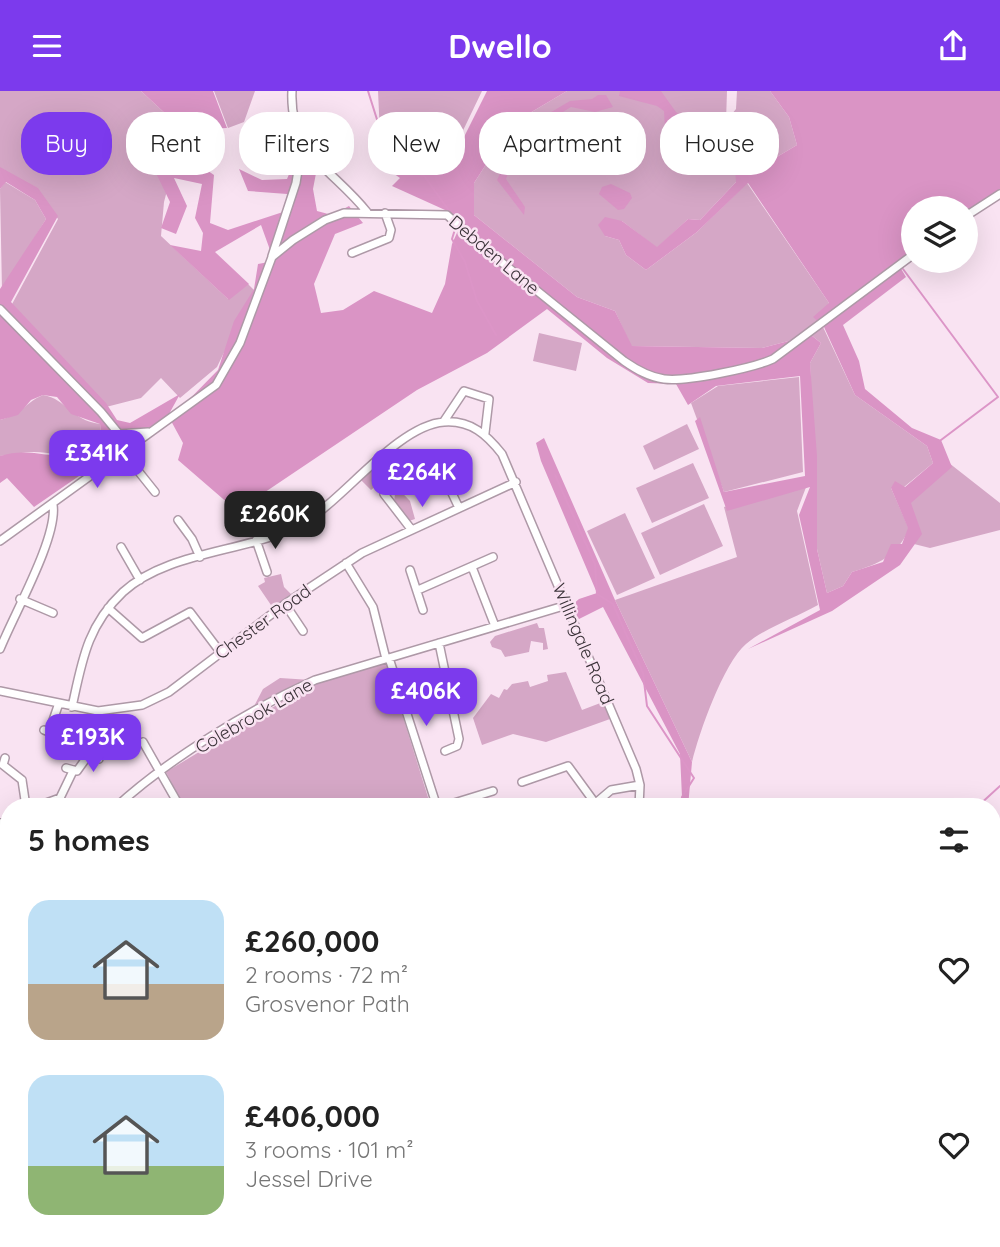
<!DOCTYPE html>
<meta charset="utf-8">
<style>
:root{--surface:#fff;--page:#f2f2f2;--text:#222;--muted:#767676;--accent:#7c3aed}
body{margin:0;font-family:Quicksand,sans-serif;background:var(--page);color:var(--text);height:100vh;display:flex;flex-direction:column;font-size:26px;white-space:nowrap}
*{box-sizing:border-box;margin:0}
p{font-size:23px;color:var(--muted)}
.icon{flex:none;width:38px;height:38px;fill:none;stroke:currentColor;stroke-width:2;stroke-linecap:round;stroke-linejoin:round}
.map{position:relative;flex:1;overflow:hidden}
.sheet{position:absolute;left:0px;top:707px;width:1001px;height:450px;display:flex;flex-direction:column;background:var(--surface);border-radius:28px 28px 0 0;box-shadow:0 7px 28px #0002}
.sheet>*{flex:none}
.top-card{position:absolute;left:21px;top:21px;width:959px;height:63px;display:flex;gap:14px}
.tools{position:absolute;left:901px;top:105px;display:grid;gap:14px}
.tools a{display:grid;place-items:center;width:77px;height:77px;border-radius:50%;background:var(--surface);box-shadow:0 7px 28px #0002;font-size:35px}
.price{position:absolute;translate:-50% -60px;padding:0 16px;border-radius:14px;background:var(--accent);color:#fff;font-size:23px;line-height:46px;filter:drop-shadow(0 2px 4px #0008)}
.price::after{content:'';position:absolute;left:50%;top:42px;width:21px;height:16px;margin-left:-10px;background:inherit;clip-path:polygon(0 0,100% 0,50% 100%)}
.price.selected{background:#222;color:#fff}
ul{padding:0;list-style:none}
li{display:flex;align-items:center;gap:21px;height:175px;padding:0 28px}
li span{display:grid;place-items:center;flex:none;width:196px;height:140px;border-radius:21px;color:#555}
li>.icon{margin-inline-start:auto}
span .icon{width:84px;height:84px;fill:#fffc;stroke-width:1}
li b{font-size:30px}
h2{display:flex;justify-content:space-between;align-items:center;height:84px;padding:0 28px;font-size:30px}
.tag{padding:0 24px;border-radius:28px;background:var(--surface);box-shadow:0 7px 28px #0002;font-size:24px;line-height:63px}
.tag.selected{background:var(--accent);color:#fff}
header{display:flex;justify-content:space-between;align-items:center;height:91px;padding:0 28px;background:var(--accent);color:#fff;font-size:32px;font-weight:800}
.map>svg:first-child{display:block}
.green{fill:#d5a7c6}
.forest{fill:#da94c5}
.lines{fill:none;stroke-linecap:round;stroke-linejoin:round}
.stream{stroke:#dc95c7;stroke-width:2}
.minor-casing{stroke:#ae99a7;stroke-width:10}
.minor{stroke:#fff;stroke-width:7}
.rail-casing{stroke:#61565e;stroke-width:4.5}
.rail{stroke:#f9e3f2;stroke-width:2;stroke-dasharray:5;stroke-linecap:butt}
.labels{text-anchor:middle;stroke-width:5;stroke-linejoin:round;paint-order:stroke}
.street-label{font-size:18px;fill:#393137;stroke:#f9e3f2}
</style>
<header><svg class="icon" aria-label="menu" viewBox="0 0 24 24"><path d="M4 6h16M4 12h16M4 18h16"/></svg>Dwello<svg class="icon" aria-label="share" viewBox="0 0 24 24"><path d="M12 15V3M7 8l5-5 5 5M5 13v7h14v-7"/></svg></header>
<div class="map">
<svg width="1000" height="1156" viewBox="0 0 1000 1156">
<rect width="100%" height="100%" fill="#f9e3f2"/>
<path class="green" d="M0 0H141L183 39 164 111 161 145 228 208 248 193 254 199 217 276 180 307 161 287 141 307 106 316 11 215 58 128 38 101 0 79Z
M214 0H255L244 31 228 37Z
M378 0H482L457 52 448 48 424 69 404 56 381 65Z
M567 0H727L726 30 736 18 737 0H770L789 26 797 54 765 73 744 53 736 63V91L700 129 688 128 657 157 622 130 605 145 619 149 626 164 646 179 697 141 747 92 829 212 823 236 855 304 927 355 933 372 904 396 891 397 909 438C897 465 879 473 852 481L843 495 827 502 817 458 810 272 821 252 811 244 762 257 631 255 615 220 577 206 474 124V92L513 32Z
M5 91 35 109 46 128 2 199 0 98Z
M539 242 582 252 576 280 533 270Z
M799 286 803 381 724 401 691 312 718 295Z
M43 304C67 308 70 329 100 333L102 351C76 375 64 361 34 361 23 361 11 364 0 365V329C24 322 23 313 43 304Z
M687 333 699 358 654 379 643 355Z
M385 368 390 374 387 386 410 410 415 428 409 430 394 411 395 403 387 394 381 399 377 394 371 399 361 389Z
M693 372 709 407 652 432 636 397Z
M949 372 1000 412V439L930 457 910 452 908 408Z
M808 391 797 420 818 514C795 527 765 537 746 553 723 573 699 642 692 671L615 509 737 466 724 416Z
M704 413 723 455 660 484 641 442Z
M625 422 655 487 617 504 587 440Z
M281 483 284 496 291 503 273 517 258 495 265 491 264 487Z
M537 532 539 537H544L548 558 543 559V552L531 550 529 561 505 566 501 559 492 556 490 551 495 545Z
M386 571 431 716H184L166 681 308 595Z
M566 581 582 619 603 611 610 628 546 651 513 643 482 654 473 627 491 603 499 607 504 598 507 599 512 593 528 590 530 596 548 590 547 584Z
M280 587 311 589 250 623 263 598Z
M0 737 9 750V793L0 778Z
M9 1096V1137L0 1135V1100Z
M28 1148H90L93 1156H39Z
M217 1148H277L284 1156H225Z
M296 1148H404L400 1156 287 1155Z"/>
<path class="forest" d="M141 0H213L227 37 183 39Z
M487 0H567L513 32 474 92V124L577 206 615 220 632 255 762 257 811 244 821 252 810 272 817 365V458L827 502 843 495 852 481 883 471 891 453H902L908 437 891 397 895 390 905 396 933 372 927 355 855 304 824 236 813 226 829 212 748 92 697 141 646 179 626 164 619 149 605 145 598 134 605 126 622 130 657 156 688 128 700 129 736 91 733 55 744 53 765 73 797 54 789 26 770 0H1000V102L966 124V117H914L913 160 897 171 906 186 843 234 859 270 865 298 912 337 941 349 952 376 911 412 922 443 900 474 832 520 748 558 820 519 799 424 810 396 727 420 695 330 700 326 724 401 805 385 800 285 716 295 688 314 676 293 648 292 607 267 547 218 487 262 417 299 237 420 178 369 183 352 170 328 218 279 234 230 254 198 258 173 274 170 261 134 215 161 249 193 229 209 170 154 201 160 203 142 195 127 202 93 174 87 187 115 176 143 161 137 170 111 154 78 166 51 214 84 210 132 228 139 286 120 287 103 248 100 239 78 262 89 287 88 295 69 317 77 313 98 317 120 332 124 349 115 363 132 335 143 314 193 321 222 343 219 374 200 432 222 445 193 452 153 460 135 445 119 392 95 400 87 387 78 383 69 407 60 426 73 450 52 459 56Z
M620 0H661L676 21 714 57 712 64 704 69 674 44 677 66 674 68 666 56 664 20 657 15 619 5Z
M598 4H606L613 16 595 21 571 16C535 38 520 47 506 88L525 116 524 124 497 89 515 52 541 27 570 10 592 8Z
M0 76 38 97 58 125 11 211 106 312 117 329 130 332 180 303 169 323 34 416 7 387 0 392V365C39 352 70 381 102 351L100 333 71 323 57 306 43 304 31 309 18 324 0 329V198L46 128 35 109 6 91 0 98Z
M611 93 630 102 632 107 624 118 618 119 599 103 602 96Z
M544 347 615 509 692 671 688 716H678L682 706 680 663 603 516 579 528 564 521 579 508 597 502 541 370 536 352Z
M992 847 994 851 1000 852V931L992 925Z
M826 1148H860L862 1156H818Z"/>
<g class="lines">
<path class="stream" d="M368 0 380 38 381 65 394 74 424 85 453 125
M456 135 452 148 465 171 477 210 496 244
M903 178 998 306 941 349
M555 384 595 473 597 503 613 513 643 582 647 615 694 687 682 706 681 716
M977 716 1000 695
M0 775 9 790
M239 1148 269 1156
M384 1156 392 1148"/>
<g class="minor-casing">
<path id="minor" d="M292 0C289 63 334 79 367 121
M966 125 1000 103
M352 162 389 147 391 139 385 122
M272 165 296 92 302 54
M0 218 101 321 119 343 123 361
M444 330 464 300 489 308 485 342
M119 343 148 341
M123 361 155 401
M444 385 459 417
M384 403 411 438
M178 429 192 448 200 466
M256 449 267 481
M0 450 216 294 240 252 272 166 293 149 325 129 344 122 447 124 484 157 624 270C637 279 649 286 664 288 686 291 753 277 773 268L914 163
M121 456 140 489
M346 472 373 516 386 568
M472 476 495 535
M410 479 423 519
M418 499 493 466
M20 508 53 522
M285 513 303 540
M108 517 142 547 190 521 221 562
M439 552 459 648 457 655 445 660
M0 558C14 523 58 446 53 414
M389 567 437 716
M0 600 98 620 142 614 169 601 285 513 362 462 516 391
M72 616C82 570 87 535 123 501 170 458 253 462 307 430 345 406 399 334 444 331 471 329 487 344 502 363L636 678 640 694 639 716
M44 639 49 641 59 612
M143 651 180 716
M5 667 3 674 22 689
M66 677 77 680 87 666 99 668 101 655
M22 689 25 709 35 716
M522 691 568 675 595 712
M35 716 60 707 73 680
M116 716C168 668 251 618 315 589L567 514
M441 716 493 700
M591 716 611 699 640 694
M0 732 9 745
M0 828 9 815
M0 988 9 987
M0 1096 9 1093
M0 1143 9 1145
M16 1148 28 1156
M93 1148 96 1156
M164 1148 170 1154 176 1148
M213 1148 221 1156
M275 1156 285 1148"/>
</g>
<use href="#minor" class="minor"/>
<g class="rail-casing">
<path id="rail" d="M992 956 1000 949
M803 1156 811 1148"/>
</g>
<use href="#rail" class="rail"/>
</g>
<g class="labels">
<g class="street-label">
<text transform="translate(494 164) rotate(40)" y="6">Debden Lane</text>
<text transform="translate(263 531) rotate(-36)" y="6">Chester Road</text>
<text transform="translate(583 553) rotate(67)" y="6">Willingale Road</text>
<text transform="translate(254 625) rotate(-30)" y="6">Colebrook Lane</text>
</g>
</g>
</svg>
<div class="tools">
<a><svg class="icon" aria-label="layers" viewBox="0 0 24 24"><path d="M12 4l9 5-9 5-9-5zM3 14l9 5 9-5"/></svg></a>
</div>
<b class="price" style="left:97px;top:399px">£341K</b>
<b class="price" style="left:422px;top:418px">£264K</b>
<b class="price selected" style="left:275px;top:460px">£260K</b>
<b class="price" style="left:426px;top:637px">£406K</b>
<b class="price" style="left:93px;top:683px">£193K</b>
<div class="top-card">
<a class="tag selected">Buy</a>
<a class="tag">Rent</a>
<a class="tag">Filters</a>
<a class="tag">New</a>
<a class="tag">Apartment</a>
<a class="tag">House</a>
</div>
<section class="sheet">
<h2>5 homes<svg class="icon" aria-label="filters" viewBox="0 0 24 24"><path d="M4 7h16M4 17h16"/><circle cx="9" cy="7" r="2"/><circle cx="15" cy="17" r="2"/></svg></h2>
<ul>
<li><span style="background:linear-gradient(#bfe0f5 60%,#b9a48a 0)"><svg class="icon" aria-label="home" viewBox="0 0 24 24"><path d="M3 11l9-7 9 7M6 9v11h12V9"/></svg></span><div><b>£260,000</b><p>2 rooms · 72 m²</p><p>Grosvenor Path</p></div><svg class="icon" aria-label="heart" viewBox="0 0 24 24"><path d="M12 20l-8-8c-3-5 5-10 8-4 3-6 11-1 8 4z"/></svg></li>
<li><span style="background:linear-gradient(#bfe0f5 65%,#8fb573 0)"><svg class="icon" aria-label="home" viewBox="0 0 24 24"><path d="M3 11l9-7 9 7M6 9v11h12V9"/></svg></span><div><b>£406,000</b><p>3 rooms · 101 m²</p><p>Jessel Drive</p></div><svg class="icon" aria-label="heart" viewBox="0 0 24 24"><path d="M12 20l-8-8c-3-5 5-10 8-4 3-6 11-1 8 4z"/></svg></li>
</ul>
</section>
</div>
